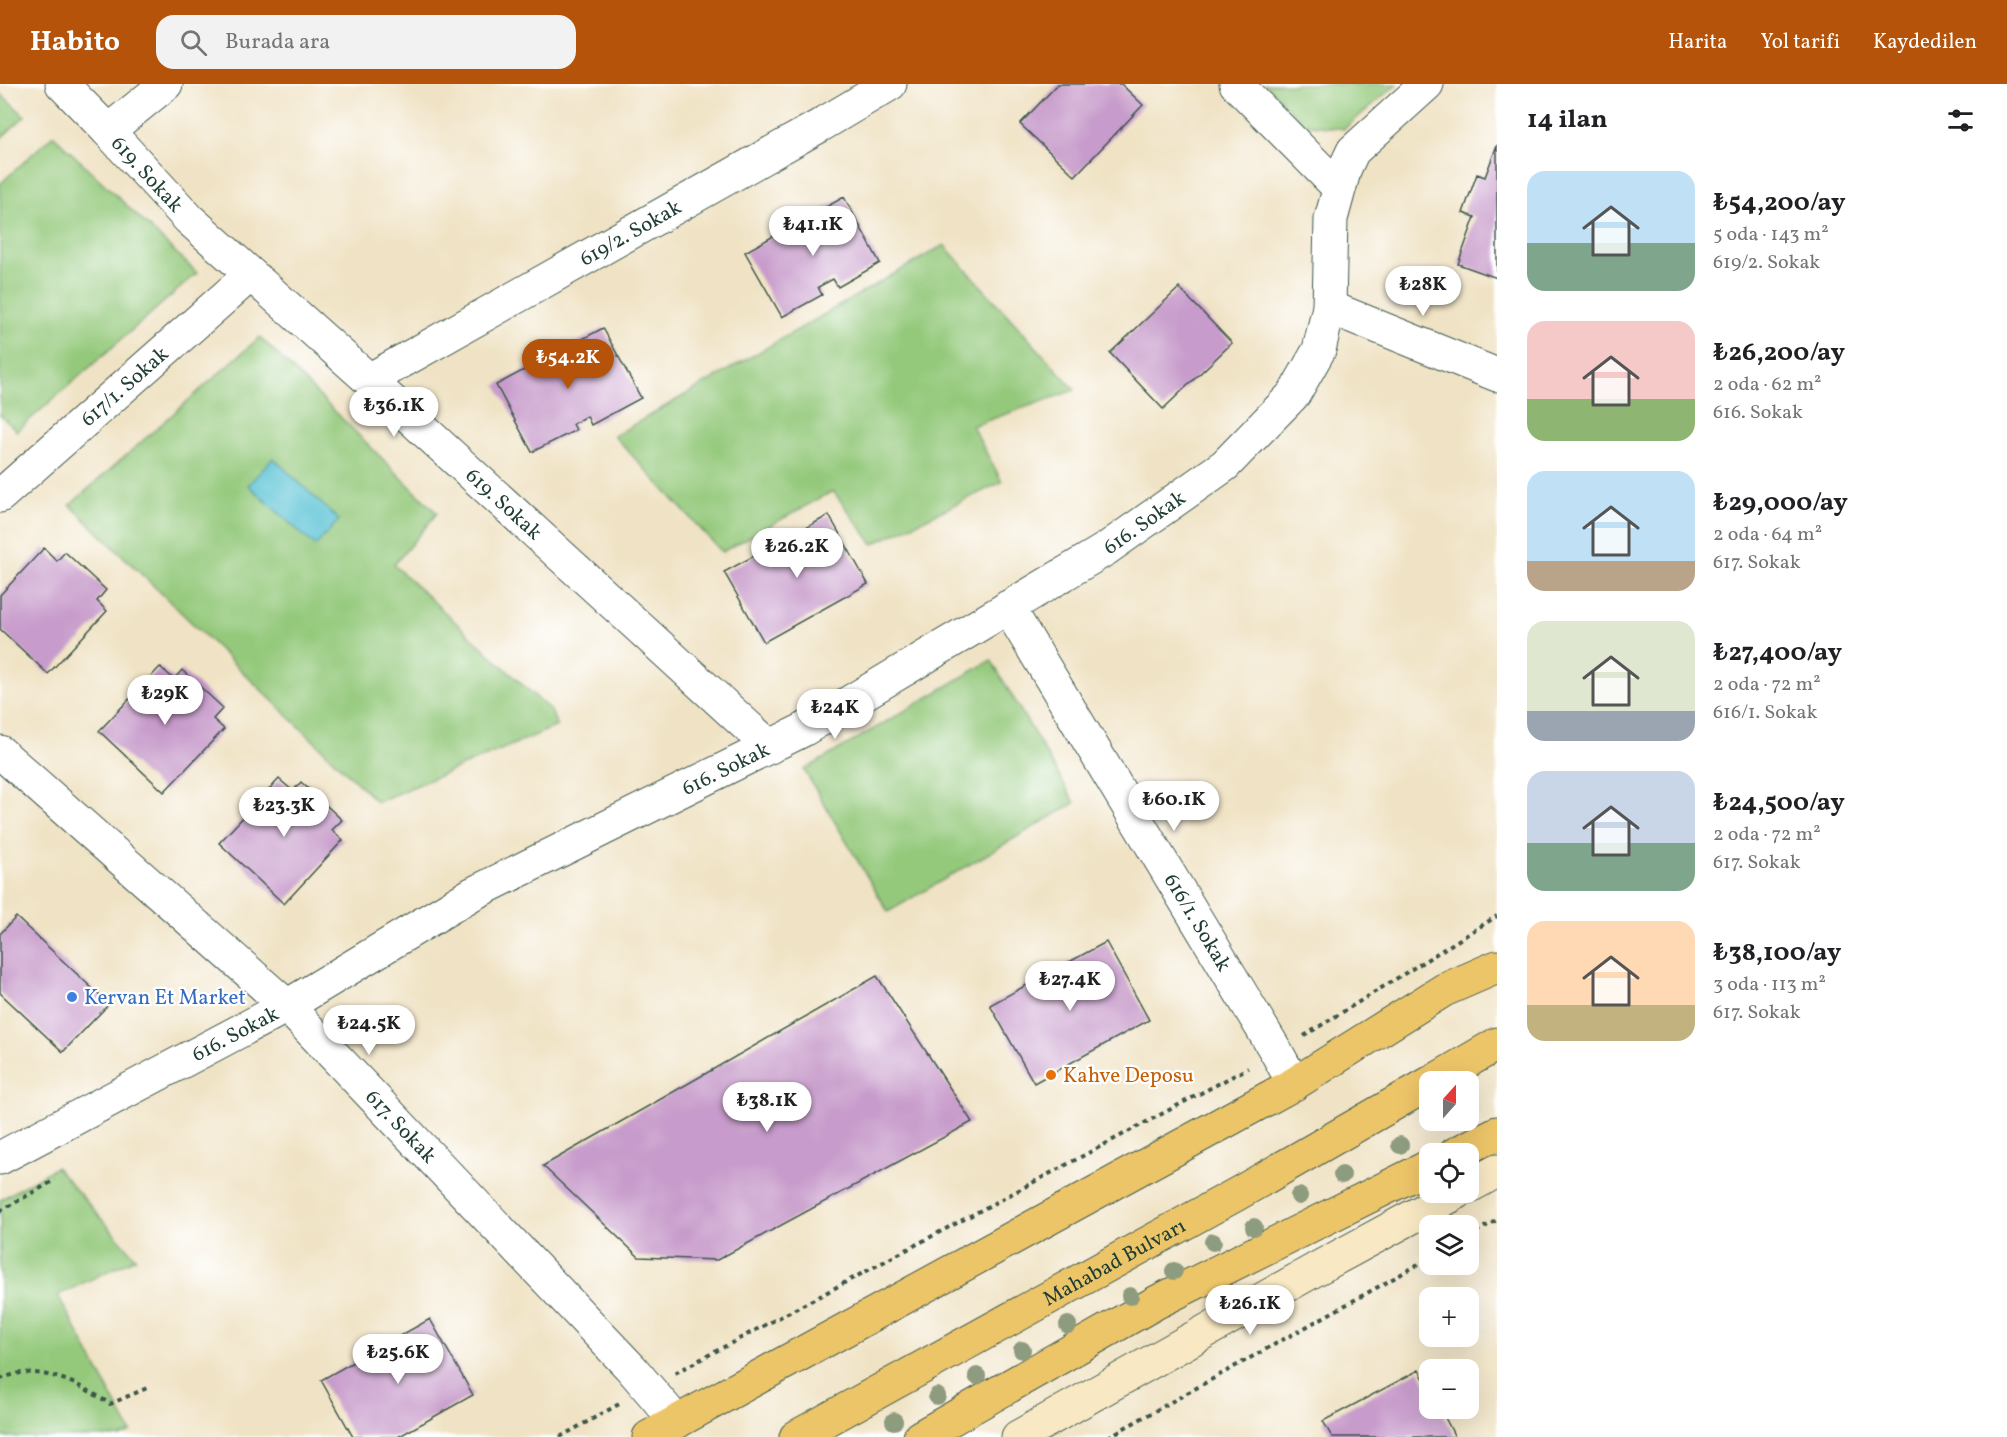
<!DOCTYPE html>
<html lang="tr">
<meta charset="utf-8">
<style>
:root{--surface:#fff;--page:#f2f2f2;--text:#202124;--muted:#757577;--accent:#b45309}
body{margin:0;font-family:Vollkorn,serif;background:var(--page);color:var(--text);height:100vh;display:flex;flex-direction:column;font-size:22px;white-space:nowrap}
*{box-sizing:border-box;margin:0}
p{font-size:20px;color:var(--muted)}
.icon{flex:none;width:33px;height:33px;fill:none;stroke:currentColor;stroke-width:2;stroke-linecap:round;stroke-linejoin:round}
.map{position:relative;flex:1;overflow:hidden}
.details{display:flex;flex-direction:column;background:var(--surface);width:510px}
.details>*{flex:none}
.needle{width:39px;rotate:21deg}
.tools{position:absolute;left:1419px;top:987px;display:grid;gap:12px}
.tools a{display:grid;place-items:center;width:60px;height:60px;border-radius:12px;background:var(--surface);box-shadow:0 6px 24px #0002;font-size:30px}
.price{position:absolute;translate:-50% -51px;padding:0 14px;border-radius:21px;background:#fff;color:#222;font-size:20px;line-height:39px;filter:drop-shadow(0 2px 3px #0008)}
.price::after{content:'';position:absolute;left:50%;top:36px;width:18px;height:14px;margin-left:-9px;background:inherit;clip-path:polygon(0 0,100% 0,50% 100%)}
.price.selected{background:var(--accent);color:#fff}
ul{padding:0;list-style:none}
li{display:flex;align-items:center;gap:18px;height:150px;padding:0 30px}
li span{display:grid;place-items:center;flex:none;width:168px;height:120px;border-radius:18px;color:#555}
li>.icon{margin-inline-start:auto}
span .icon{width:72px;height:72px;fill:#fffc;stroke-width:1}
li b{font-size:26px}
h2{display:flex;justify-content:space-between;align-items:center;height:72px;padding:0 30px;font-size:26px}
header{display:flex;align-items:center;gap:36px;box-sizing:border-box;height:84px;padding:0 30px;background:var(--accent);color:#fff}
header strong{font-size:28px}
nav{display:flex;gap:33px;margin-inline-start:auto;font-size:21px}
.search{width:420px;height:54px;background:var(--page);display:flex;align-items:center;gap:15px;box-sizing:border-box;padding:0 21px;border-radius:18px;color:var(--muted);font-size:22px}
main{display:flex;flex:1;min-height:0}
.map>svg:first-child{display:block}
.green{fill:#94c97b;stroke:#5a8358;stroke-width:1.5}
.water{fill:#5ac3d6;stroke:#3c8085;stroke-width:1.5}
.building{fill:#c79bcb}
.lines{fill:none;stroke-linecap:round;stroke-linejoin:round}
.minor-casing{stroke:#3e564a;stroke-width:35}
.secondary-casing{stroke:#3e564a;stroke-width:35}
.primary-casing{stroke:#3e564a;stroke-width:35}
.path{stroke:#3e564a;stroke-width:4;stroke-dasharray:4.5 4.5;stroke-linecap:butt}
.minor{stroke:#fff;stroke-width:33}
.secondary{stroke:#f8e8c3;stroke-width:33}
.primary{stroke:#edc569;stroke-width:33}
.tree{fill:#8d9b7f}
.shop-dot{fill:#3f7fe0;stroke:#fff;stroke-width:2}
.food-dot{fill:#e8710a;stroke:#fff;stroke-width:2}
.labels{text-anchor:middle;stroke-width:4.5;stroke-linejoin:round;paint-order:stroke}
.street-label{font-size:21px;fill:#1f3d34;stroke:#fff}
.shop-label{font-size:21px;fill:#366cbe;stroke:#fff;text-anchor:start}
.food-label{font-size:21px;fill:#c56008;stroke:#fff;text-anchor:start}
</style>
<header>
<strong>Habito</strong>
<div class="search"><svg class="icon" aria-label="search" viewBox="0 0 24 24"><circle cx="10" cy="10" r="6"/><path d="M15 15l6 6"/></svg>Burada ara</div>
<nav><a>Harita</a><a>Yol tarifi</a><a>Kaydedilen</a></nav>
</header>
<main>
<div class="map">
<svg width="1497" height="1353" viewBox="0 0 1497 1353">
<rect width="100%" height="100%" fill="#fff"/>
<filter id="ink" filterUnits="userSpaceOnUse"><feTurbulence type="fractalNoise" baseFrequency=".0167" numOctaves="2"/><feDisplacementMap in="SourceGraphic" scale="12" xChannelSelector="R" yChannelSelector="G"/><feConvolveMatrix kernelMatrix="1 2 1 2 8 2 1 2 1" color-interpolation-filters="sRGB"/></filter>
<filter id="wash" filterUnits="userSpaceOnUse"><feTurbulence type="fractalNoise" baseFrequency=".008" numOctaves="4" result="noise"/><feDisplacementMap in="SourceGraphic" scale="24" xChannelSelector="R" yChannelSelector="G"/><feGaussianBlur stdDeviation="1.35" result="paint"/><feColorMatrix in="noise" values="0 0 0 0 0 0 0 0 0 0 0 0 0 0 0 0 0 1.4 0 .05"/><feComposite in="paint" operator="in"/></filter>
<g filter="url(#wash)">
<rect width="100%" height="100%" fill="#f0e3c5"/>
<path class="green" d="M1265 0H1397L1344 45 1303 40Z
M0 9 25 32 0 55Z
M53 51 197 189 17 347 0 331V100Z
M944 161 1075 306 972 342 1002 398 873 460 833 407 722 468 614 352Z
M260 253 437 429 394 481 551 627 557 642 377 718 70 421Z
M991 576 1075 719 888 828 804 686Z
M56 1083 136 1174 58 1211 131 1348 121 1353H0V1116Z"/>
<path class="water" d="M273 374 339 436 315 462 248 401Z"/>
<g id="blocks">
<path class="building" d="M1058 0H1121L1143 21 1075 92 1020 40Z
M1497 61V194L1458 180 1475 133 1463 129 1477 90 1485 93Z
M844 113 880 179 838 203 833 195 818 203 822 211 782 233 745 168Z
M1179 204 1232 259 1163 325 1110 269Z
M603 244 641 314 591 341 587 332 573 340 576 346 532 368 496 301Z
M829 431 868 500 764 558 724 488 765 466 770 475 789 464 784 456Z
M44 464 57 477 65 468 106 506 97 517 107 527 48 590 0 545V511Z
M160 583 174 595 182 586 223 624 213 635 224 645 164 708 99 647Z
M279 695 293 707 301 698 342 736 332 746 343 756 284 820 219 759Z
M16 833 109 920 63 968 0 909V850Z
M1106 858 1149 936 1034 999 990 921Z
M877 892 972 1038 717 1176 639 1173 543 1082Z
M430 1235 473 1311 398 1353H353L321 1296Z
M1419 1286 1430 1306V1324H1440L1455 1353H1332L1323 1337Z"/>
</g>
</g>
<g filter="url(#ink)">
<use href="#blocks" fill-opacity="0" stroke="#3e564a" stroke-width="1.5"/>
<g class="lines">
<g class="minor-casing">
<g id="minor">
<path id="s1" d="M62 0 108 47 189 135 369 296 770 663"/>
<path d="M1236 0 1339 104"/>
<path d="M108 47 166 0"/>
<path d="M1329 223 1497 291"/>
<path id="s2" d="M369 296 821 41 890 0"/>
<path id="s3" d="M0 412 250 191"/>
<path id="s4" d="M1008 523 1277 969 1294 1000"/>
<path id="s5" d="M0 668 287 922 631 1284 677 1338"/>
<path id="s6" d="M0 1074 287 922 472 810 803 646 1106 465 1225 381 1294 310 1319 266 1329 223 1331 135 1345 84 1353 67 1427 0"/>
</g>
</g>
<g class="secondary-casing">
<path id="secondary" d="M1468 1103 1497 1087
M1018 1353 1318 1184 1458 1108"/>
</g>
<g class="primary-casing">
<g id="primary">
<path d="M1432 998 1497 960"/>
<path d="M1455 1070 1497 1049"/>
<path d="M649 1353 1294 1000 1444 906 1497 883"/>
<path id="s7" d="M796 1353 1237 1110 1430 999"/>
<path d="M920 1353 1157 1218 1430 1082"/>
</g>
</g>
<path class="path" d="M1304 952 1497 832
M0 1127 55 1096
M1468 1152 1497 1136
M675 1289 1248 984
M0 1295C7 1293 15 1289 23 1289 54 1287 85 1303 110 1320L147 1304
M560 1353 621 1319
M1108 1353 1430 1174"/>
<use href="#minor" class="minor"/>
<use href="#secondary" class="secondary"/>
<use href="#primary" class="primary"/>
</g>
<g class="tree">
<circle cx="1400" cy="1061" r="9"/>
<circle cx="1342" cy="1091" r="9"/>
<circle cx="1299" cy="1112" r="9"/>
<circle cx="1254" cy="1143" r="9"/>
<circle cx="1213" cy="1158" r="9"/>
<circle cx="1174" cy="1187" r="9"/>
<circle cx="1130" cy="1212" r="9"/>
<circle cx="1068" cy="1241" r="9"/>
<circle cx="1022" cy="1266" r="9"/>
<circle cx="977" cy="1292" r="9"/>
<circle cx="937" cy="1312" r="9"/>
<circle cx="894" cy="1337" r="9"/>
</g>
</g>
<circle class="shop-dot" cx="72" cy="913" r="6"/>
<circle class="food-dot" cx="1051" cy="991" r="6"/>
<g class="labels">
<g class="street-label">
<text dy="7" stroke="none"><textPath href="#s1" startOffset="124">619. Sokak</textPath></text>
<text dy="7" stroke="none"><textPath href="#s2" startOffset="300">619/2. Sokak</textPath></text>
<text dy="7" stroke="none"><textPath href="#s3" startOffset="166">617/1. Sokak</textPath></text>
<text dy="7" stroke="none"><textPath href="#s1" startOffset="610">619. Sokak</textPath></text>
<text dy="7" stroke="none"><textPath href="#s6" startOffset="1310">616. Sokak</textPath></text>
<text dy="7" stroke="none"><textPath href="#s6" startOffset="824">616. Sokak</textPath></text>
<text dy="7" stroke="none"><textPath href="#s4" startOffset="368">616/1. Sokak</textPath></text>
<text dy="7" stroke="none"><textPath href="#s6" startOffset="266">616. Sokak</textPath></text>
<text dy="7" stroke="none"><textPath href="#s5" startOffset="549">617. Sokak</textPath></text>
<text dy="7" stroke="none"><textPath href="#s7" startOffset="363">Mahabad Bulvarı</textPath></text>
</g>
<g class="shop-label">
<text x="84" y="920">Kervan Et Market</text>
</g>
<g class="food-label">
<text x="1063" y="998">Kahve Deposu</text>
</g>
</g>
</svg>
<div class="tools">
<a><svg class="needle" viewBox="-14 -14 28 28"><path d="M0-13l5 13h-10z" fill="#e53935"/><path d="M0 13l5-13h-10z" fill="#757577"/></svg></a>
<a><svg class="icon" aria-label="locate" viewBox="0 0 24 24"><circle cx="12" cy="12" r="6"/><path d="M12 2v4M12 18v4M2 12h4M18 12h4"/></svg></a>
<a><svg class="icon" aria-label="layers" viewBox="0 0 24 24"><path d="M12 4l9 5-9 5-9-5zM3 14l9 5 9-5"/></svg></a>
<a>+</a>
<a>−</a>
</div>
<b class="price" style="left:813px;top:173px">₺41.1K</b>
<b class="price" style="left:1423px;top:233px">₺28K</b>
<b class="price selected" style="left:568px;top:306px">₺54.2K</b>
<b class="price" style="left:394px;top:354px">₺36.1K</b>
<b class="price" style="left:797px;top:495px">₺26.2K</b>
<b class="price" style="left:165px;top:642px">₺29K</b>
<b class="price" style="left:835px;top:656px">₺24K</b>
<b class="price" style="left:1174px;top:748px">₺60.1K</b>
<b class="price" style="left:284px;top:754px">₺23.3K</b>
<b class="price" style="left:1070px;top:928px">₺27.4K</b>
<b class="price" style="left:369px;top:972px">₺24.5K</b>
<b class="price" style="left:767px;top:1049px">₺38.1K</b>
<b class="price" style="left:1250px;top:1252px">₺26.1K</b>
<b class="price" style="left:398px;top:1301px">₺25.6K</b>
</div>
<section class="details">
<h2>14 ilan<svg class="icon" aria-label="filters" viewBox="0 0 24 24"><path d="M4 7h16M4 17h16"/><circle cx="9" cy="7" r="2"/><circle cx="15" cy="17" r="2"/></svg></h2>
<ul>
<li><span style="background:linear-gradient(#bfe0f5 60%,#7fa58c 0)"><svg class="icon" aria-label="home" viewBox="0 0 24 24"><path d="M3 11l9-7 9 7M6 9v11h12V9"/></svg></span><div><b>₺54,200/ay</b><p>5 oda · 143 m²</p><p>619/2. Sokak</p></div></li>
<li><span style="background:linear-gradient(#f6c9c9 65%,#8fb573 0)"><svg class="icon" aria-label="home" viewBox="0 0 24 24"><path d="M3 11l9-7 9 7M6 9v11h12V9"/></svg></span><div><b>₺26,200/ay</b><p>2 oda · 62 m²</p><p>616. Sokak</p></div></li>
<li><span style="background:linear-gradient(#bfe0f5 75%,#b9a48a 0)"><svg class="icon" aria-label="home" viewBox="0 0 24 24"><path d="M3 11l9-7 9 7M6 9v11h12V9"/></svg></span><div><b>₺29,000/ay</b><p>2 oda · 64 m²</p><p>617. Sokak</p></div></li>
<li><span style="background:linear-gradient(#dfe7d0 75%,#9aa5b1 0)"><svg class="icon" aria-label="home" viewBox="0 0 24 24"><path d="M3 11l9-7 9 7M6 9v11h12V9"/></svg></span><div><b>₺27,400/ay</b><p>2 oda · 72 m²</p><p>616/1. Sokak</p></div></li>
<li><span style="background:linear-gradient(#c9d6e8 60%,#7fa58c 0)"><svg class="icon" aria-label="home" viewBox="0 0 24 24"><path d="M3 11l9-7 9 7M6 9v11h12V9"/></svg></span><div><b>₺24,500/ay</b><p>2 oda · 72 m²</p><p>617. Sokak</p></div></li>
<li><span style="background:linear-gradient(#ffd9b3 70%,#c2b280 0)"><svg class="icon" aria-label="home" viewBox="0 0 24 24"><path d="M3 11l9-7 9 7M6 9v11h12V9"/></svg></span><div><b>₺38,100/ay</b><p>3 oda · 113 m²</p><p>617. Sokak</p></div></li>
</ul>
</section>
</main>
